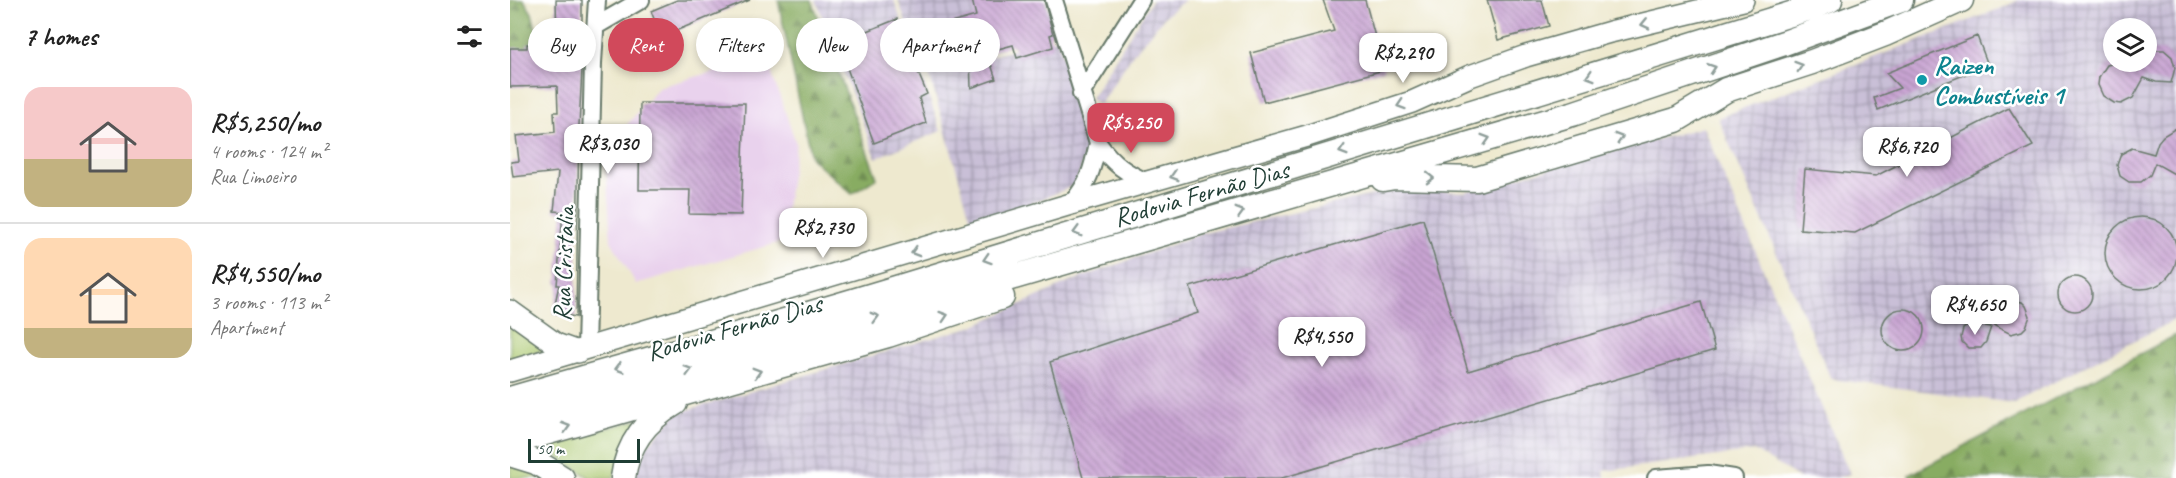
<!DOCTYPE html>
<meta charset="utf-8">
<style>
:root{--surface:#fff;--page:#f6f6f6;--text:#222;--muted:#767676;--line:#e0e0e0;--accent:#d1495b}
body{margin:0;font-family:Caveat,sans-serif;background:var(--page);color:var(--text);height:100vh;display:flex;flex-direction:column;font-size:22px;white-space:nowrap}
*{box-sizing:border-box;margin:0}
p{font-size:20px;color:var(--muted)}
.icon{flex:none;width:33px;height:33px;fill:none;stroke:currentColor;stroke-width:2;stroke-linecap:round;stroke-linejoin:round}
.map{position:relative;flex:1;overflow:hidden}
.details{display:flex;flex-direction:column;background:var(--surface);width:510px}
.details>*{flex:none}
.banner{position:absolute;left:18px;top:18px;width:570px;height:54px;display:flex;gap:12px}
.fabs{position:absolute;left:1593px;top:18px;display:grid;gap:12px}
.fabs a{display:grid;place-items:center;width:54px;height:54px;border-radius:50%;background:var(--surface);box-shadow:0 3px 9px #0003;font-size:30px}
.scale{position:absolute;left:18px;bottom:15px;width:112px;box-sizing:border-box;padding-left:6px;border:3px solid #1f3d34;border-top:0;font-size:16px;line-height:21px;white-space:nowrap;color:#1f3d34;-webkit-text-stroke:4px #fff;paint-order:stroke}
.price{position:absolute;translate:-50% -51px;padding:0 14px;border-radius:12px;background:#fff;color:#222;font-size:20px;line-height:39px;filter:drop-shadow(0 2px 3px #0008)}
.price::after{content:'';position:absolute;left:50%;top:36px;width:18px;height:14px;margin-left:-9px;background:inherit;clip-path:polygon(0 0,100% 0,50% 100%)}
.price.selected{background:var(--accent);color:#fff}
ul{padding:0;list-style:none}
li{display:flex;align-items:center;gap:18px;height:150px;padding:0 24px}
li+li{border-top:2px solid var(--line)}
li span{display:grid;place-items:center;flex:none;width:168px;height:120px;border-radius:18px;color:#555}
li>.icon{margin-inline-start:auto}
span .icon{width:72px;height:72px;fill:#fffc;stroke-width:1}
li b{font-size:26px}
h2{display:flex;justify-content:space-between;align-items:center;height:72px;padding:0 24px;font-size:26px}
.tag{padding:0 21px;border-radius:27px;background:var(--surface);box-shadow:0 3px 9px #0003;font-size:21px;line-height:54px}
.tag.selected{background:var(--accent);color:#fff}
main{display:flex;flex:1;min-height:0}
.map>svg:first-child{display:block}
.built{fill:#e9d2ed}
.industrial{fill:url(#industrial-grid);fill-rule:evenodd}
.grass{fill:#abc86f;stroke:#658252;stroke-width:1.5}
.forest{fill:url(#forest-firs);stroke:#54744b;stroke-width:1.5}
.building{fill:url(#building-back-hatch)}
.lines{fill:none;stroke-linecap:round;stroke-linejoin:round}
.minor-casing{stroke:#67796a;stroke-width:20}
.major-casing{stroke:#67796a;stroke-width:24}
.highway-casing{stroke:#67796a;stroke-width:27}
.minor{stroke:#fff;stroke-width:16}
.major{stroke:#fff;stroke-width:21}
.highway{stroke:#fff;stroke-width:24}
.oneway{stroke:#8f9e9a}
.culture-dot{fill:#0f9aa8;stroke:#fff;stroke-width:2}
.labels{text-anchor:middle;stroke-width:5;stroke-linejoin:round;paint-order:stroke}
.culture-label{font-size:26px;font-weight:bold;fill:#0d838f;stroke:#fff;text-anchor:start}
.street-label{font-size:26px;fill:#1f3d34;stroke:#fff}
</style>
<main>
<section class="details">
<h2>7 homes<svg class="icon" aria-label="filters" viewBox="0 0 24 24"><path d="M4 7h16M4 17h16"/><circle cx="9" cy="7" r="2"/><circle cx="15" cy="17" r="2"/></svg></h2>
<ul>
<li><span style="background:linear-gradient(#f6c9c9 60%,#c2b280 0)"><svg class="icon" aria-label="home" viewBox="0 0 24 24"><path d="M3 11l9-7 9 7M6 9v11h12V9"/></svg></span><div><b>R$5,250/mo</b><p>4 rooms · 124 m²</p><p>Rua Limoeiro</p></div></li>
<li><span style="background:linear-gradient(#ffd9b3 75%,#c2b280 0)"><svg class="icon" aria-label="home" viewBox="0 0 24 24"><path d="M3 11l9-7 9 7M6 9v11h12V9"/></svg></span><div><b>R$4,550/mo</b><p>3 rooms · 113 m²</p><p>Apartment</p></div></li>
</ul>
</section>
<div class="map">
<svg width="1666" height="478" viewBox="0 0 1666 478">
<defs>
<pattern id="industrial-grid" width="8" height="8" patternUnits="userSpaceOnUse" patternTransform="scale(1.5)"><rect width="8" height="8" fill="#c9bfd7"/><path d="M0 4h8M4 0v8" fill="none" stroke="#a39caf"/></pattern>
<pattern id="forest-firs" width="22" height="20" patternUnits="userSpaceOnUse" patternTransform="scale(1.5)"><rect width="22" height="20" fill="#88ac62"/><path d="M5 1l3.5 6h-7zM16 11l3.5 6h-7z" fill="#6f8d52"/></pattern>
<pattern id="building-back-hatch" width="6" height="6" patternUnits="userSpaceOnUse" patternTransform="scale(1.5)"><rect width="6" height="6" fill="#c9a4d3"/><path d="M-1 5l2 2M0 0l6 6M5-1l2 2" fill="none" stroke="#a387ac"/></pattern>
</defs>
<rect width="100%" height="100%" fill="#fff"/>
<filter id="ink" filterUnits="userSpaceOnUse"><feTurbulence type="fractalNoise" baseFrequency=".0167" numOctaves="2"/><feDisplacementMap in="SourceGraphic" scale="12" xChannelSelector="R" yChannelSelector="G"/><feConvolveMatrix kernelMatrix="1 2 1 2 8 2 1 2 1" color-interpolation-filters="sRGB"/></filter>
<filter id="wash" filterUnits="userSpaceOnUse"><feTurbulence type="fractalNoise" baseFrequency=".008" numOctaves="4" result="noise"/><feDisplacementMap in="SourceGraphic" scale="24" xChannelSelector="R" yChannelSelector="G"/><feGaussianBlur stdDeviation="1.35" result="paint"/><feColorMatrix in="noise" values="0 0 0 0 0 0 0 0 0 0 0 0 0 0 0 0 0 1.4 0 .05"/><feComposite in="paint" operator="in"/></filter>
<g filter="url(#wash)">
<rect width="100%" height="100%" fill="#eee9cf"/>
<path class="built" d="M256 57 286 143 271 242 126 284 101 241 95 151 149 87Z"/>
<path class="industrial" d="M306 0H384L431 131 366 158Z
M388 0H536L546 30 430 70 547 38 580 141 566 185 463 227 419 74 414 75Z
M642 0H675L656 15 623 54 590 104 580 99Z
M1509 0H1666V319L1504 403 1321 379 1208 118 1489 9ZM1604 28H1636V62H1604Z
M1193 127 1340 474 1327 478H1290L1245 451 1094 471 1095 478H1062V476L1056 478H125L126 470 137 446 167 413 463 326 562 281 693 233 889 189 954 192Z"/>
<path class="grass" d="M0 318 40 348 0 361Z
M131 419 103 478H80L31 446Z
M0 465 45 478H0Z"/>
<path class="forest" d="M0 0H14L22 13 27 33 15 52 0 55Z
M268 0H302L367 178 342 194 301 158Z
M1666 335V478H1400L1399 475Z"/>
<g id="blocks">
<path class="building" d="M46 0H72V31H74L69 126 66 317 43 313 49 285H47L53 212 44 211 48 172 3 177 1 162 9 161 6 136 45 132 44 112H48L47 86 0 87V48H17V44L47 43Z
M167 0H240L151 37 141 11Z
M462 0H534L543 34 540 35 543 47 507 58 503 45 477 52 486 79 461 88 460 56 407 70 417 94 409 98 416 123 364 143 328 43 387 19 393 36 466 16Z
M813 0H855L874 70 754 102 741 53 824 31Z
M977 0H1032L1039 26 988 40Z
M1467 36 1478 65 1368 110 1364 98 1390 88 1376 73Z
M1643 50H1654L1662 57 1665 68 1661 83 1646 82 1634 78 1623 98 1611 104 1604 103 1593 96 1588 85 1589 77 1597 65 1611 62 1618 63 1629 71 1633 62H1636V55Z
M130 103H235L231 215 179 214 180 190H129Z
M1499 108 1523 146 1345 233 1290 229 1295 169 1366 176Z
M1666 128V175L1645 163 1640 175 1631 182H1619L1610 176 1607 165 1611 154 1622 148 1644 154 1648 142 1653 136Z
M1595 253a36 36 0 1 1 72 0a36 36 0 1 1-72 0Z
M913 219 958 371 1191 302 1205 350 772 478H573L540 362 688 313 680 287Z
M1548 294a17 17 0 1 1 34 0a17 17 0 1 1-34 0Z
M1501 300 1512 302 1516 306 1520 316 1516 327 1512 331 1501 334 1485 326V314L1491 304Z
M1372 330a21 21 0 1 1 42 0a21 21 0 1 1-42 0Z
M1461 323 1481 327 1476 342 1471 348H1458L1452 342 1451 337 1453 329Z"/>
</g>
</g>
<g filter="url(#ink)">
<use href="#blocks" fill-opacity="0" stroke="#67796a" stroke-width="1.5"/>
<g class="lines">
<g class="minor-casing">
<path id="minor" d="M544 0 588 143C603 164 616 173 639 183
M86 26 131 0
M571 94 631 0
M561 204C579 182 582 171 588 143
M76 350 83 63 87 0
M1146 478 1198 474 1224 478"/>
</g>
<g class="major-casing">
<path id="major" d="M0 311 46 344 68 352
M0 371 561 204 797 136 902 102 960 76 1016 56 1100 32 1233 0"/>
</g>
<g class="highway-casing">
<path id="highway" d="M873 179 885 177 967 179 1166 120 1216 90 1302 62 1375 34 1451 0
M0 399C131 361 263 326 393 286 695 193 998 102 1300 8L1320 0
M0 420 391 310 1062 114 1274 43 1391 0
M0 443 378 335 492 297
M0 454 26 462 52 478
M113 478C117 444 137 419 165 403"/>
</g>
<use href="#minor" class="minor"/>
<use href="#major" class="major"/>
<use href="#highway" class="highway"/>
</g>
<defs><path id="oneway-chevron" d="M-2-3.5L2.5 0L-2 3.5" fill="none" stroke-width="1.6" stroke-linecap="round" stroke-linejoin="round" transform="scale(1.5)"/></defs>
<g class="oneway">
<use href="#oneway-chevron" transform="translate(1135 24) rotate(167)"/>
<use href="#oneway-chevron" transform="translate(1289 66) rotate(-18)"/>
<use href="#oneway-chevron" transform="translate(1202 68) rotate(-19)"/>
<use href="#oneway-chevron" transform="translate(1080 76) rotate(163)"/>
<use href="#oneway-chevron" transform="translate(891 105) rotate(162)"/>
<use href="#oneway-chevron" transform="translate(1109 138) rotate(-17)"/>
<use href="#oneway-chevron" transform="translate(976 139) rotate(-17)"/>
<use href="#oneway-chevron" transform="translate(833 151) rotate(163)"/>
<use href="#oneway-chevron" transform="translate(664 176) rotate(163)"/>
<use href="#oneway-chevron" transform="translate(920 178) rotate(1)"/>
<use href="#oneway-chevron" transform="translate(730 212) rotate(-16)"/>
<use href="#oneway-chevron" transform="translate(567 232) rotate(164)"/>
<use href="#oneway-chevron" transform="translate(405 252) rotate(163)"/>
<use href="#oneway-chevron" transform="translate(477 259) rotate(162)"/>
<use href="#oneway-chevron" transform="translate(434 316) rotate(-18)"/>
<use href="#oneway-chevron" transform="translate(365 317) rotate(-16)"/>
<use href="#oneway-chevron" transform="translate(109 368) rotate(164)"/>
<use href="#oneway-chevron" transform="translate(178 370) rotate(-16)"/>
<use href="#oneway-chevron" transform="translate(247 372) rotate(-16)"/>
<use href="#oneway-chevron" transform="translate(56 427) rotate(-16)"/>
</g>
</g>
<circle class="culture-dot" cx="1412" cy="80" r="6"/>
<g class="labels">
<g class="culture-label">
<text x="1424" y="74">Raizen<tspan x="1424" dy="30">Combustíveis 1</tspan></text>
</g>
<g class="street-label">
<text transform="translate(691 193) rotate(-16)" y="9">Rodovia Fernão Dias</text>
<text transform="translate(53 264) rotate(-88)" y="9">Rua Cristalia</text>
<text transform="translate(224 327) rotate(-16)" y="9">Rodovia Fernão Dias</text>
</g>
</g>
</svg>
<div class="fabs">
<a><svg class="icon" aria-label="layers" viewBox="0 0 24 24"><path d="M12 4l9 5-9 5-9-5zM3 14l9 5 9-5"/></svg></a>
</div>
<div class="scale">50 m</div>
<b class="price" style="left:893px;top:84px">R$2,290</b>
<b class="price selected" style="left:621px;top:154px">R$5,250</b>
<b class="price" style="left:98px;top:175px">R$3,030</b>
<b class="price" style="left:1397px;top:178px">R$6,720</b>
<b class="price" style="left:313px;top:259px">R$2,730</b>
<b class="price" style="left:1465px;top:336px">R$4,650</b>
<b class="price" style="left:812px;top:368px">R$4,550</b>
<div class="banner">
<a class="tag">Buy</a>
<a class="tag selected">Rent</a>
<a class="tag">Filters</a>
<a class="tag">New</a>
<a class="tag">Apartment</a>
</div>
</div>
</main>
